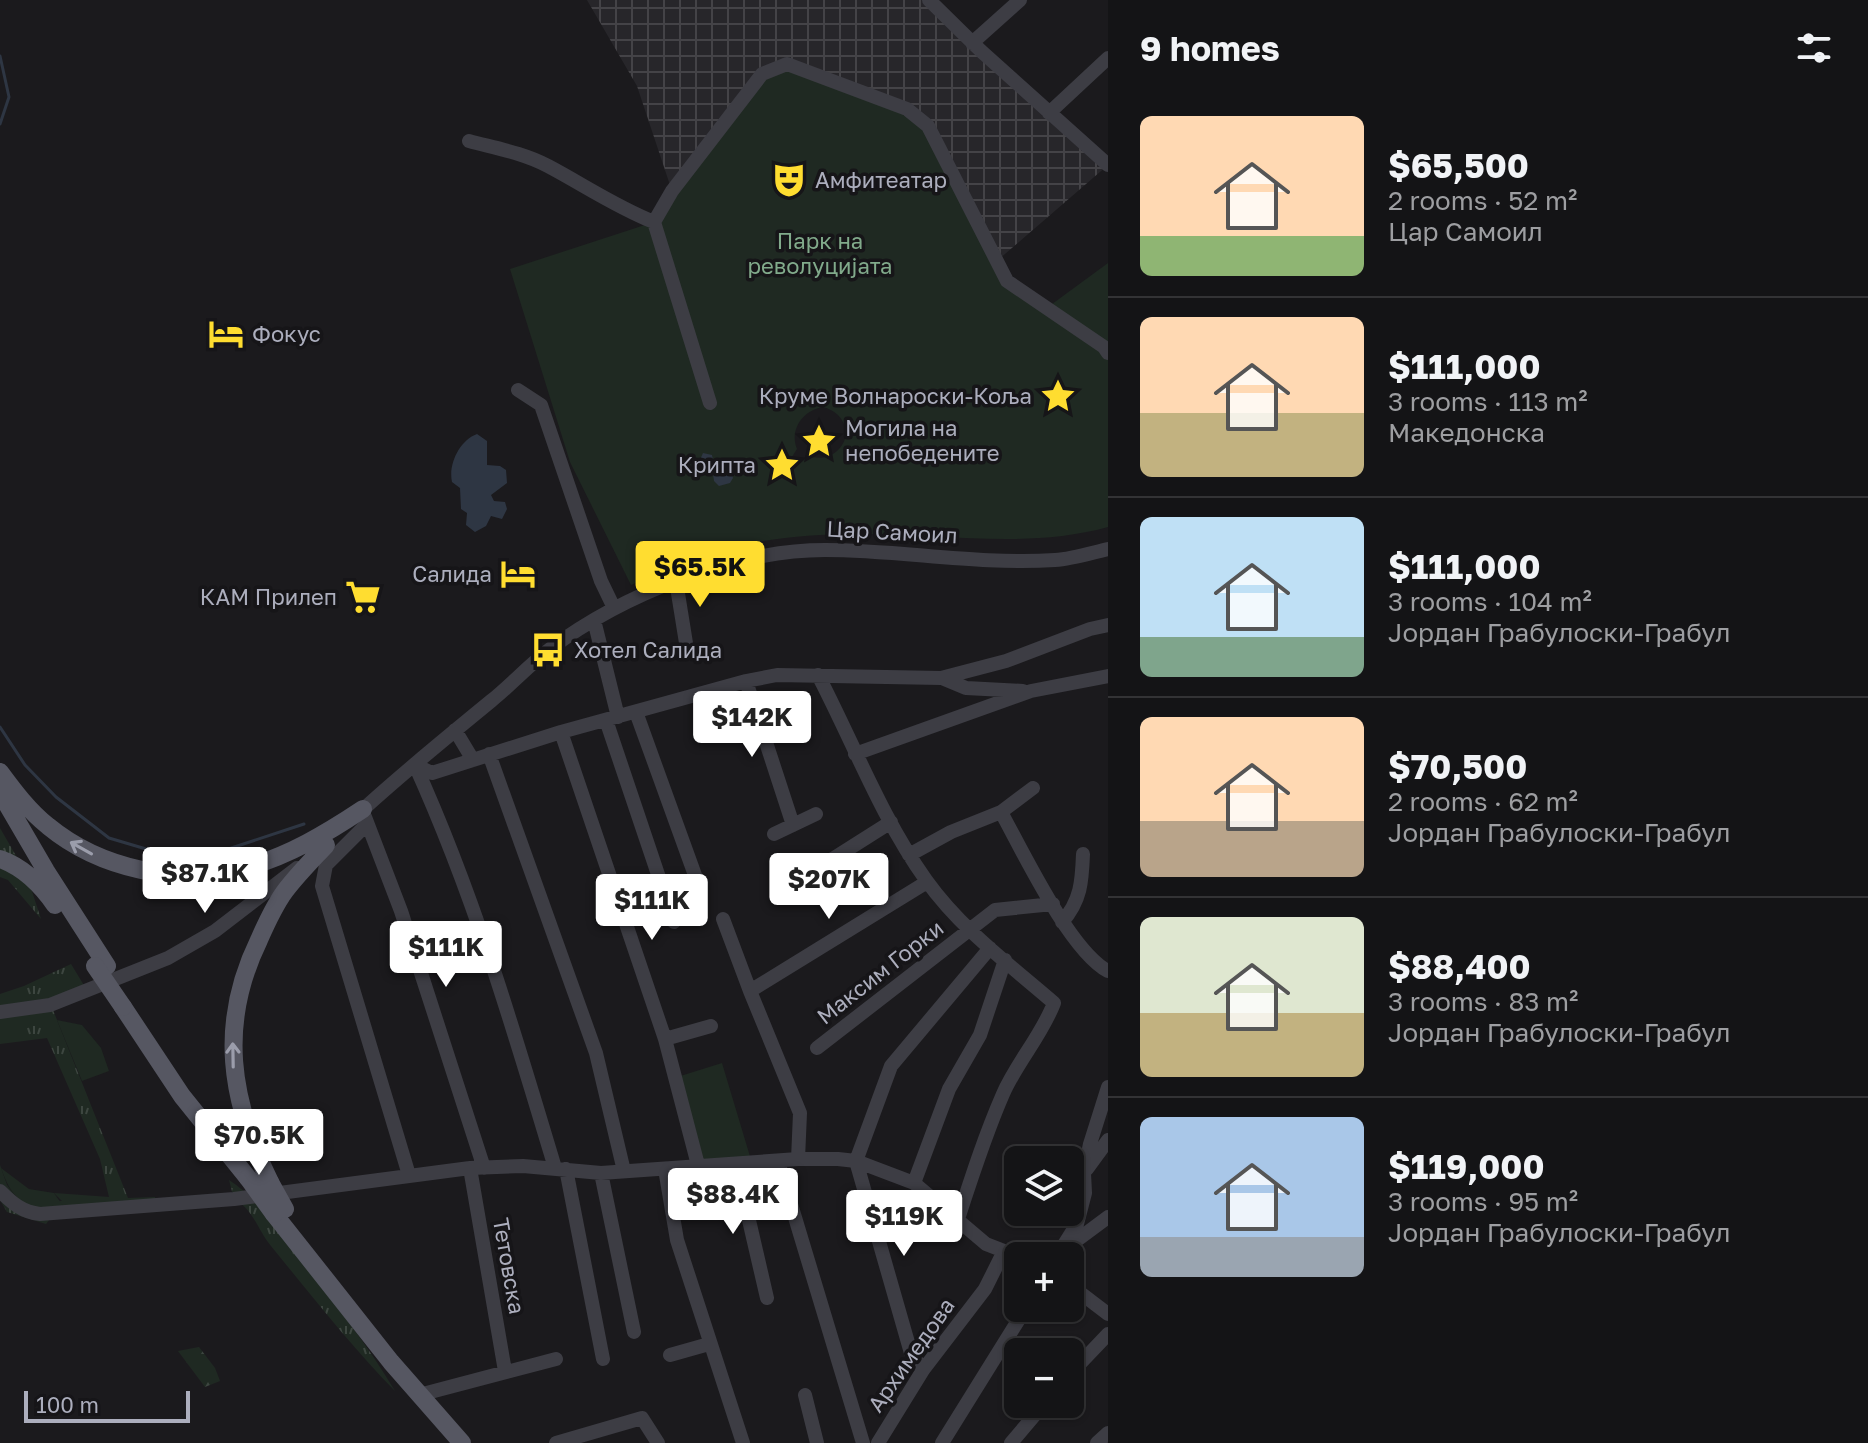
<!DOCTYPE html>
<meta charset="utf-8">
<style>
:root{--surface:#141416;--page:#1d1d1f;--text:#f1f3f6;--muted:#9d9ea1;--line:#333335;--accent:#ffdd30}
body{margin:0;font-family:"Golos Text",sans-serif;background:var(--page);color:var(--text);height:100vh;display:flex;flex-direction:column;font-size:30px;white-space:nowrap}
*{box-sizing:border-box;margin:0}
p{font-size:26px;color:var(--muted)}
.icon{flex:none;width:44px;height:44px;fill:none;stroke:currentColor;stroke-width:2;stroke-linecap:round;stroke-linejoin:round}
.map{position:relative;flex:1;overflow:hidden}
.drawer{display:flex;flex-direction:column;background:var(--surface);width:760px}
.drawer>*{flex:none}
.controls{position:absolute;left:1004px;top:1146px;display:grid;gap:16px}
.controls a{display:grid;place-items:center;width:80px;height:80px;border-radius:12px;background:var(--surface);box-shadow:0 2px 6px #0004,0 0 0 2px var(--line);font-size:40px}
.scale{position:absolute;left:24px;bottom:20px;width:166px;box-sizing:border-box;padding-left:8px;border:4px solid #acaebd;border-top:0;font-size:22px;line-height:28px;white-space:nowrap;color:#acaebd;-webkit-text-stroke:6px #161518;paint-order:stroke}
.price{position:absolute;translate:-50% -68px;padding:0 18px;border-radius:8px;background:#fff;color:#222;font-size:26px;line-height:52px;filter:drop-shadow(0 2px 4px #0008)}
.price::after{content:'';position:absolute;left:50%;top:48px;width:24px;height:18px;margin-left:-12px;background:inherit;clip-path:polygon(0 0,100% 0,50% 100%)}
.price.on{background:var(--accent);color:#111}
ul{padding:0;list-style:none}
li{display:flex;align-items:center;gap:24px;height:200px;padding:0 32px}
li+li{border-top:2px solid var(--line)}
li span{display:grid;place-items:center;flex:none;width:224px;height:160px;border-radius:12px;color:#555}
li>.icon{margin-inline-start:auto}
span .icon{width:96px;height:96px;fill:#fffc;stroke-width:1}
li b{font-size:34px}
h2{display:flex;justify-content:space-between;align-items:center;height:96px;padding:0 32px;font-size:34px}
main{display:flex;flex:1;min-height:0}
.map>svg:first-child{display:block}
.industrial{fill:url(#industrial-grid)}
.grass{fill:url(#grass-tufts)}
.forest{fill:url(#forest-firs)}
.green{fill:#1f2922;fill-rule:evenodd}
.water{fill:#2e3643}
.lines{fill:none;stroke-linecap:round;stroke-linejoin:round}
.stream{stroke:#2e3643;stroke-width:3}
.minor{stroke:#3d3d44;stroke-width:14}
.major{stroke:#565762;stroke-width:18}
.major-bridge{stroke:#565762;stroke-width:18}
.oneway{stroke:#9b9dab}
.labels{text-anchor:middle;stroke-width:7;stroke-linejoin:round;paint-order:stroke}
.poi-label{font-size:22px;fill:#acaebd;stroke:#161518;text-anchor:start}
.park-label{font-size:22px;fill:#81aa8b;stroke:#161518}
.street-label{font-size:22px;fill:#acaebd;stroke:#161518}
</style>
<main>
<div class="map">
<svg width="1108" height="1443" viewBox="0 0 1108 1443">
<defs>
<pattern id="industrial-grid" width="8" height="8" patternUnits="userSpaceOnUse" patternTransform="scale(2)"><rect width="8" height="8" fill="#27262a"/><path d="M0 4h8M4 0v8" fill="none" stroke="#444347"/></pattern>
<pattern id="grass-tufts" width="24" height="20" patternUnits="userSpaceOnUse" patternTransform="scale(2)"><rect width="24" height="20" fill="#1f2922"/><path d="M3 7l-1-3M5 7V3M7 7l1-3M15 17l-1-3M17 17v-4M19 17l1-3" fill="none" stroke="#3d4640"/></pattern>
<pattern id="forest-firs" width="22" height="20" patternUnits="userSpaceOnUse" patternTransform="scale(2)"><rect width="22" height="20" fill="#1f2922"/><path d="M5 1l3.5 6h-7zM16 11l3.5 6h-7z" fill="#3d4640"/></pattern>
</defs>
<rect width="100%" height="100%" fill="#1b1a1d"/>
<path class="industrial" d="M587 0H929L1108 165 998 260 672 191 637 86Z"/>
<path class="grass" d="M0 828 26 873 41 919 8 880 0 877Z
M71 964 88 992 51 1005 128 1198 155 1197 156 1205 55 1212 46 1224 7 1212 0 1200V1165L7 1185 16 1197 62 1201 54 1193 109 1197 100 1159 47 1038 0 1044V994L24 986Z
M229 1180C262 1202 286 1239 310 1271 340 1310 370 1349 395 1391 351 1346 311 1295 271 1246 257 1229 254 1210 234 1199Z"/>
<path class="forest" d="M199 1347 215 1368 220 1381 205 1387 178 1351Z"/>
<path class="green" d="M805 70 928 126 1007 281 1048 307 1108 263V527C1029 549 947 534 866 534 812 533 755 539 704 555 679 563 655 575 631 585L570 462 510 269 654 222 762 74ZM823 407C834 410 843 417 845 428 849 440 838 454 826 457 820 459 814 456 807 458 801 459 796 464 791 467L790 472 786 476 780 474 779 464 788 463 797 449C789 430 803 410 823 407Z
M57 1020 82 1025 101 1048 109 1071 82 1081Z
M722 1063 752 1163 698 1165 674 1078Z
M1 1168 29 1189 54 1193 63 1206C27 1210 13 1203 1 1168Z"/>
<path class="water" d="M477 434 487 441V465L500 466 506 470 507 483 491 495 494 501 505 502 507 509 502 519 491 516 486 526 475 532 466 525 467 513 461 509 460 488 452 482C448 464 460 440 477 434Z
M703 453 712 455 714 465H725L730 468 733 478 730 483 719 486 714 481 712 467H704L699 462Z"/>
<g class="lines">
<path class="stream" d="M0 56 9 97 0 124
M0 727 25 765 56 797 109 838 163 854H213L304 824"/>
<path class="minor" d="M929 0 981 51 1108 165
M972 43 1020 0
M1049 113 1108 58
M469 141C495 148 524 153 548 166 584 185 616 207 654 222
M518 390 541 405 601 581 614 608
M710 403 654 222 672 191 762 74 787 64 907 109 928 126 1007 281 1104 347 1108 353
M676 581 686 643
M594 620 618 717
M818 675C854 744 881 817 926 880 961 929 1009 964 1054 1003 1042 1035 1017 1062 1003 1094 985 1135 971 1179 957 1222
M942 678 966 688 1023 691
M746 681 793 825
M636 712 700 889
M606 720 674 922
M455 730 473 760
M561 732 665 1039 698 1165
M489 754 596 1053 624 1171
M855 754 1031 691 1108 676
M415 765 432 773 561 732 746 681 777 675 941 678 1006 661 1090 629 1108 625
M415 765C474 895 514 1031 555 1168
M1001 812C1023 852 1070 951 1108 971
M357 815C400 775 446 738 491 701 511 685 529 665 550 649 622 595 733 550 825 550 901 550 978 565 1055 560 1072 559 1091 553 1108 549
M365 817 401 911 484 1168
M366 825 326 865 322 886 409 1175
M774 834 816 814
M909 855 951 832 1001 812 1033 788
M779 893 891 822
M723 919 750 991 800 1113 798 1159
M1062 922C1081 901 1082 881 1083 854
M750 991 927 882
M0 1012 50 1005 168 958 215 931 297 868
M665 1039 711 1026
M817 1048 995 910 1053 904
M778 1161 863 1443
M736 1164 767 1298
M470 1168 505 1371
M566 1169 603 1359
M665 1169 677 1240 743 1443
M1087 1169 1108 1140
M601 1173 634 1332
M914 1183 949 1089 980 1035 1005 960
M0 1191C12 1203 22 1212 40 1214L234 1199 470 1168 523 1166 601 1173 798 1159H838L856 1161 914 1183 986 1244 1004 1251 1058 1253
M1065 1249 1108 1217
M1057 1256 1077 1224 1085 1193 1084 1173 1090 1144 1108 1087
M1070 1285 1108 1314
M670 1355 709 1344
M923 1370 911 1353 856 1161 891 1066 990 948
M1070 1374 1108 1334
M419 1395 556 1359
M805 1395 817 1443
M556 1443 642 1418 658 1443
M878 1443 923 1370 985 1289 1004 1251
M942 1443 1026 1308
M1011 1443 1044 1404
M1097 1443 1108 1433"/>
<path class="major" d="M0 772C14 791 29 811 48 826 100 869 179 886 244 868 287 857 327 833 363 809
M0 792 46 871 107 966
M0 859C23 867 41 885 55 905
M123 1007 182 1096 248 1178
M270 1182C230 1100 218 1024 259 940 266 924 274 906 285 891 297 875 312 860 326 845
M274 1214 391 1362 462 1443"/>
<path class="major-bridge" d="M95 966 123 1007
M248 1178 274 1214
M270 1182 285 1209"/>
</g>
<defs><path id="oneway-shaft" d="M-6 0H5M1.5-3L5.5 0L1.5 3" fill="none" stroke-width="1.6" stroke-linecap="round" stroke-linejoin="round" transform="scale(2)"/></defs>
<g class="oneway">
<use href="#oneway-shaft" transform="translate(81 848) rotate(-151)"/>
<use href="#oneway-shaft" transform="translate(233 1055) rotate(-91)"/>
</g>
<defs>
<g id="theatre-bare" transform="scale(2.76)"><path d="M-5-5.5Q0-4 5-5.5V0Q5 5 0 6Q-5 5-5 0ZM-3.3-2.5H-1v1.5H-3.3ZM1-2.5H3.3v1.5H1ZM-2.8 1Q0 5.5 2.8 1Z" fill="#ffdd30" stroke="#161518" stroke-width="2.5" paint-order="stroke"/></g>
<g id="hotel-bare" transform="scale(2.76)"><path d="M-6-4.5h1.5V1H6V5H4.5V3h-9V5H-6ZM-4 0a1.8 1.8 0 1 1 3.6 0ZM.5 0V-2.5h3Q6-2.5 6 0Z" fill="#ffdd30" stroke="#161518" stroke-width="2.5" paint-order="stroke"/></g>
<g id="sight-bare" transform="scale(2.76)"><path d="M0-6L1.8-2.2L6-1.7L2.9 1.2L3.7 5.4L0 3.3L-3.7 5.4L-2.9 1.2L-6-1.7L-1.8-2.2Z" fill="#ffdd30" stroke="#161518" stroke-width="2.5" paint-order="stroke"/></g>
<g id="supermarket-bare" transform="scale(2.76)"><path d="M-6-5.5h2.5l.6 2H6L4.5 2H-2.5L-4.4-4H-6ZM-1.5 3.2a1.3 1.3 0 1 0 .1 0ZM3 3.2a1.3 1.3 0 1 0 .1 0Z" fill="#ffdd30" stroke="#161518" stroke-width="2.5" paint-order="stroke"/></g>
<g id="bus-bare" transform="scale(2.76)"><path d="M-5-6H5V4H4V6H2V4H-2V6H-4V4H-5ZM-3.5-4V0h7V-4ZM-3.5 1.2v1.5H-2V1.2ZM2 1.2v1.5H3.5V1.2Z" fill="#ffdd30" stroke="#161518" stroke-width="2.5" paint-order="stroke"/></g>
</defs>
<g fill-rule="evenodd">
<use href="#theatre-bare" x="789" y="180"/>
<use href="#hotel-bare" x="226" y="334"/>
<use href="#sight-bare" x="1058" y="396"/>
<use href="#sight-bare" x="819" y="441"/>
<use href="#sight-bare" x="782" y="465"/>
<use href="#hotel-bare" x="518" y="574"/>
<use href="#supermarket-bare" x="363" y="597"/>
<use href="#bus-bare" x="548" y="650"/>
</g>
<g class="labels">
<g class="poi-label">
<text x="815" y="188">Амфитеатар</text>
<text x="252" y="342">Фокус</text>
<text x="1032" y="404" text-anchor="end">Круме Волнароски-Коља</text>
<text x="845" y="436">Могила на<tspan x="845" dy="25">непобедените</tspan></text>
<text x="756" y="473" text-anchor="end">Крипта</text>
<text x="492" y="582" text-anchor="end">Салида</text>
<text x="337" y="605" text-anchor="end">КАМ Прилеп</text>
<text x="574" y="658">Хотел Салида</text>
</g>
<g class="park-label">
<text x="820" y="249">Парк на<tspan x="820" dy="25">револуцијата</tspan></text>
</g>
<g class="street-label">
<text transform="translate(892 532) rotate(3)" y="8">Цар Самоил</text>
<text transform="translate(880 972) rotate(-38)" y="8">Максим Горки</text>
<text transform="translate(509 1266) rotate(80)" y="8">Тетовска</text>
<text transform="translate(911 1355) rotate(-55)" y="8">Архимедова</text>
</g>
</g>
</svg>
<div class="controls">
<a><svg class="icon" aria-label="layers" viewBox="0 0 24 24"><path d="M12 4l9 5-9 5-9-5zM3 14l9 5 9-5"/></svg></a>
<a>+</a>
<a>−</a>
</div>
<div class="scale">100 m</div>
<b class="price on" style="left:700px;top:609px">$65.5K</b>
<b class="price" style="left:752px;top:759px">$142K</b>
<b class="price" style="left:205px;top:915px">$87.1K</b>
<b class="price" style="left:829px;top:921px">$207K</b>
<b class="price" style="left:652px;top:942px">$111K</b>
<b class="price" style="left:446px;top:989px">$111K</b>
<b class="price" style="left:259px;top:1177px">$70.5K</b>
<b class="price" style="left:733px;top:1236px">$88.4K</b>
<b class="price" style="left:904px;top:1258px">$119K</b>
</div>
<section class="drawer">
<h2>9 homes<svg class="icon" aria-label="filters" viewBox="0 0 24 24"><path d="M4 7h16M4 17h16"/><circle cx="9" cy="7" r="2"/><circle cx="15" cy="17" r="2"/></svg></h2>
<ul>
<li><span style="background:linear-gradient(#ffd9b3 75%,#8fb573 0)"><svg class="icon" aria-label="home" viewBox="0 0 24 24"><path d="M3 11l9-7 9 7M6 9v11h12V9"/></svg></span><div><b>$65,500</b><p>2 rooms · 52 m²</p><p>Цар Самоил</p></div></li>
<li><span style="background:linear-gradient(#ffd9b3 60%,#c2b280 0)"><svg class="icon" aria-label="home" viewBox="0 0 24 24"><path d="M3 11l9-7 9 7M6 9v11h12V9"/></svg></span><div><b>$111,000</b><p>3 rooms · 113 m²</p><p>Македонска</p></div></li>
<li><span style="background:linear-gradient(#bfe0f5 75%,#7fa58c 0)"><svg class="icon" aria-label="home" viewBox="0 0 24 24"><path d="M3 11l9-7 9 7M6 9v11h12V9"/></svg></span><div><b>$111,000</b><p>3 rooms · 104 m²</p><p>Јордан Грабулоски-Грабул</p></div></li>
<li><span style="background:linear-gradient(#ffd9b3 65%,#b9a48a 0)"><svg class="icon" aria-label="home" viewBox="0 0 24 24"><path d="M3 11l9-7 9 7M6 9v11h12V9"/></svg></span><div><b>$70,500</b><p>2 rooms · 62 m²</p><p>Јордан Грабулоски-Грабул</p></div></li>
<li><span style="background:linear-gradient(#dfe7d0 60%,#c2b280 0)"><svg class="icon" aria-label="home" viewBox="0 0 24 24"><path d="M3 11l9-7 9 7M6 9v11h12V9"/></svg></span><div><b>$88,400</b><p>3 rooms · 83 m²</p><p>Јордан Грабулоски-Грабул</p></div></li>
<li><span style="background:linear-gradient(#a9c7e8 75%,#9aa5b1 0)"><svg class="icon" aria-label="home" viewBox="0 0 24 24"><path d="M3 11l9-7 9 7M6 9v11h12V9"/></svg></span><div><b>$119,000</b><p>3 rooms · 95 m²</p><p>Јордан Грабулоски-Грабул</p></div></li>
</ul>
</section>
</main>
